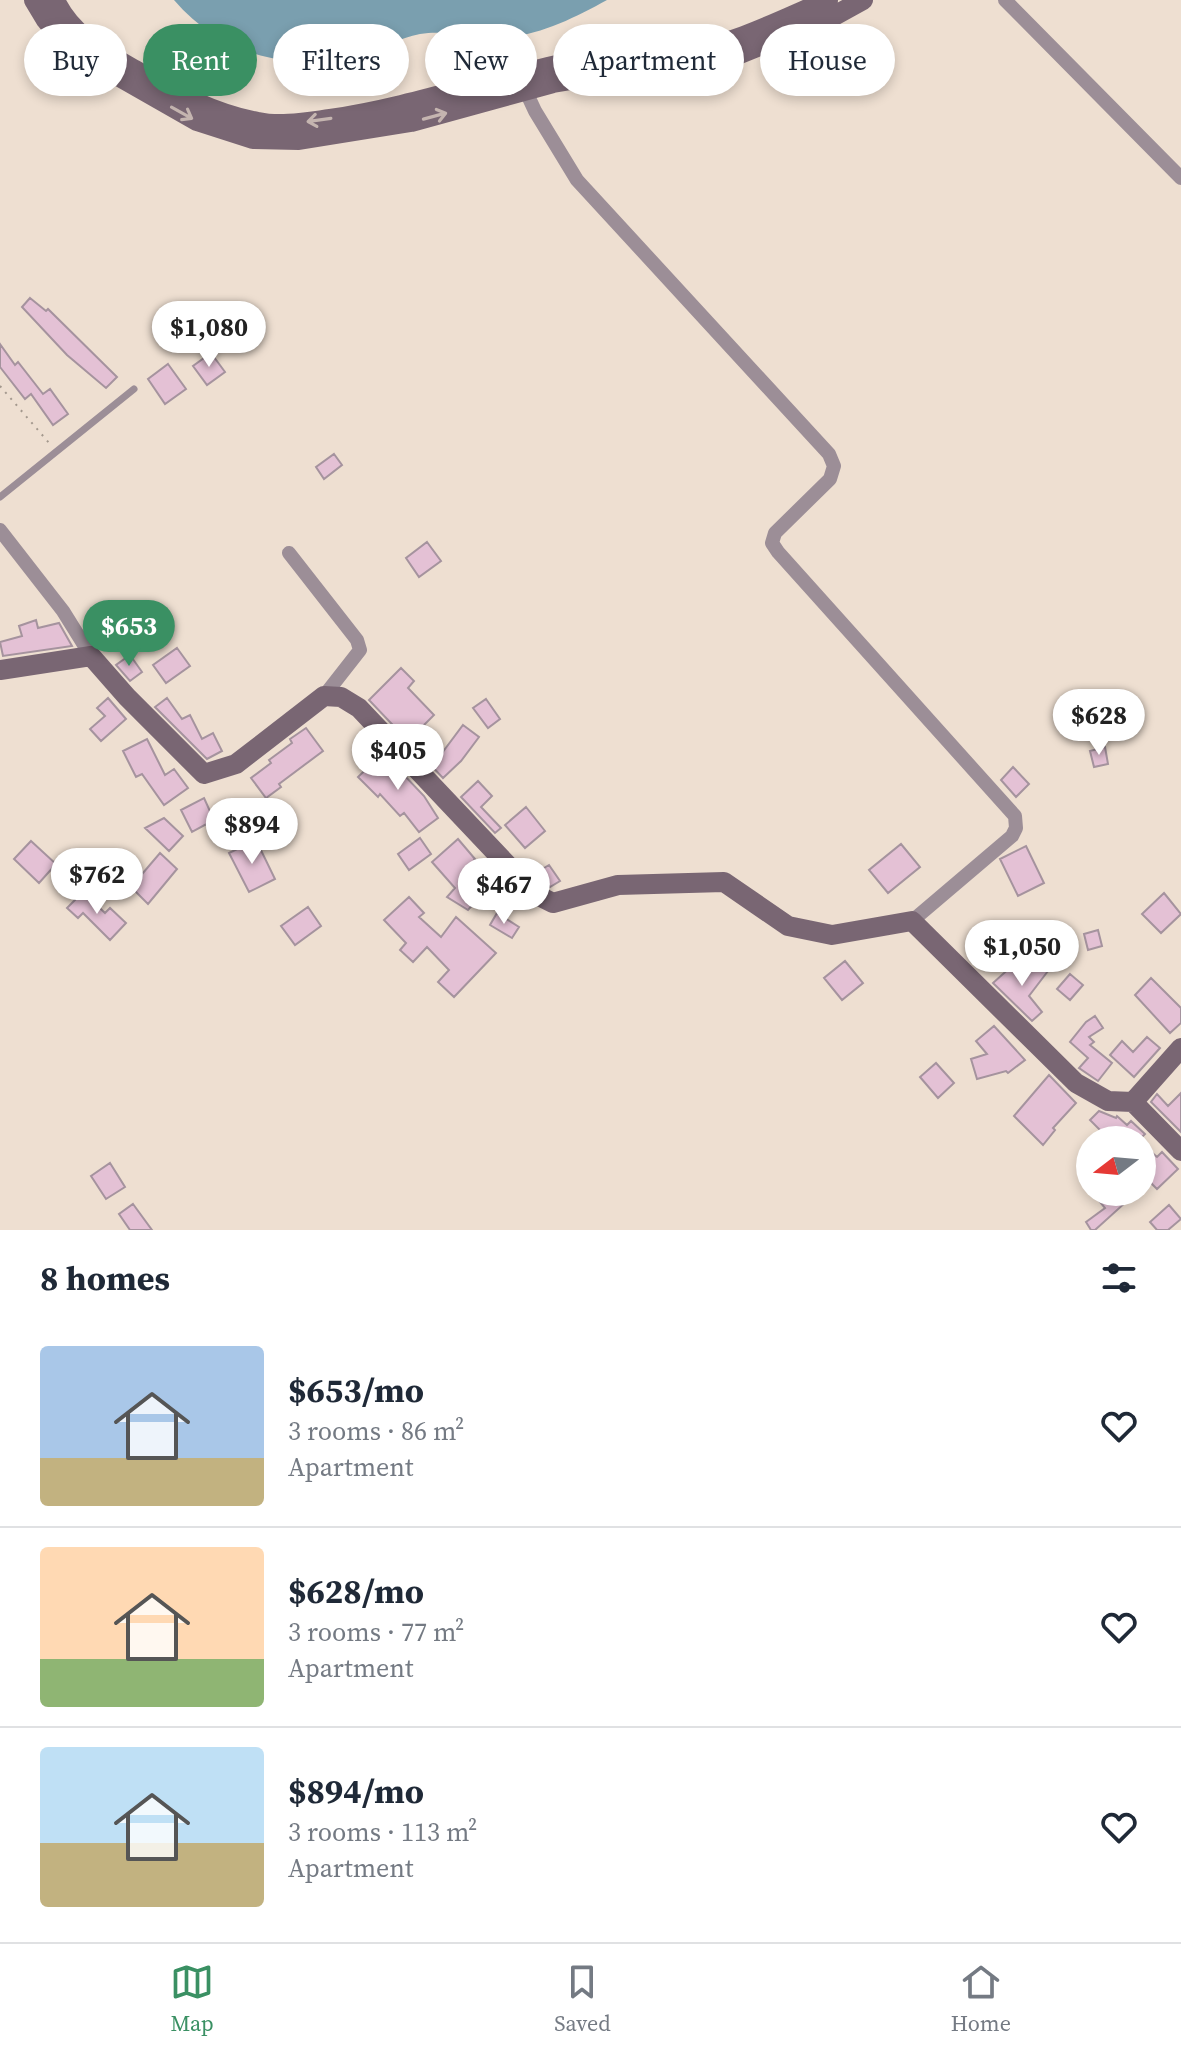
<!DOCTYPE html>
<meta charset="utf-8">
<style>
:root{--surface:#fff;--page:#f6f6f7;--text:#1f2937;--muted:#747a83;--line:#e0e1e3;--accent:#3a9063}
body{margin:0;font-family:"Source Serif 4",serif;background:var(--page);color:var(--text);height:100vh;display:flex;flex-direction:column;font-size:30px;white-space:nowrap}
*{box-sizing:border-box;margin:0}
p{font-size:26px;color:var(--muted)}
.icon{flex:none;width:44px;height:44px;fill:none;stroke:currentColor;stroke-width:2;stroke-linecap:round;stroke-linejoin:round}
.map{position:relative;height:1230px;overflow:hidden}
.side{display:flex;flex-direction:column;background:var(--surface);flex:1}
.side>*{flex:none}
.top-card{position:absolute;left:24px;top:24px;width:1134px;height:72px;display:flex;gap:16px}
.needle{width:52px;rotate:254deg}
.fabs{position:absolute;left:1076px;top:1126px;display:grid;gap:16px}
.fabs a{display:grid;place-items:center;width:80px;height:80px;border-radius:50%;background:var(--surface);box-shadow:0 4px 12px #0003;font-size:40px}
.price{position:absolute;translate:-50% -68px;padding:0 18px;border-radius:28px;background:#fff;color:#222;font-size:26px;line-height:52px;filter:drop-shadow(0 2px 4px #0008)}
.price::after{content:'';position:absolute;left:50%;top:48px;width:24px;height:18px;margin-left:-12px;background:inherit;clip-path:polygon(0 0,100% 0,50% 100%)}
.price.active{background:var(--accent);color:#fff}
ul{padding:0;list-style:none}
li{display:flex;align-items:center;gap:24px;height:200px;padding:0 40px}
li+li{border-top:2px solid var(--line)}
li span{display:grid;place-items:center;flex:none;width:224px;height:160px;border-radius:8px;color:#555}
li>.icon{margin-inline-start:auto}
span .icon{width:96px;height:96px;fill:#fffc;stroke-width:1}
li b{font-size:34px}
h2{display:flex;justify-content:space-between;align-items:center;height:96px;padding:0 40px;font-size:34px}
.tag{padding:0 28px;border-radius:36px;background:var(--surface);box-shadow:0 4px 12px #0003;font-size:28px;line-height:72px}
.tag.active{background:var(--accent);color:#fff}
.dock{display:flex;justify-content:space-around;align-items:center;height:112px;border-top:2px solid var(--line);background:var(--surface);font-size:22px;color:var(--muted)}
.dock a{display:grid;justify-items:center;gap:4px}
.dock .active{color:var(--accent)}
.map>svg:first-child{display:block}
.water{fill:#7a9faf}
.building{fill:#e4c1d5;stroke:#a5939e;stroke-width:2}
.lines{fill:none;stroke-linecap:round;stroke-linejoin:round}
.path{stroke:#a3988d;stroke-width:2;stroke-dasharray:2 6;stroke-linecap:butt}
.lane{stroke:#9c8e97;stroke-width:7}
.street{stroke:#9c8e97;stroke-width:14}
.secondary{stroke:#796673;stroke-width:20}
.oneway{stroke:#c5b5b0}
</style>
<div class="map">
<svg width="1181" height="1230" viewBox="0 0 1181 1230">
<rect width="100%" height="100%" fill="#eedfd1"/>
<path class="water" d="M174 0H607C571 20 528 41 486 38 464 36 443 30 420 34 400 38 381 48 362 54 292 73 222 56 174 0Z"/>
<path class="building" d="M30 298 46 311 48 309 117 377 106 388 67 355 22 307Z
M0 344 15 365 18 362 43 394 50 389 68 414 53 425 31 394 25 399 0 367Z
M211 353 225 372 207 385 193 366Z
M168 364 186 389 165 404 148 379Z
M334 454 342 465 324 479 316 467Z
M427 542 441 561 419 577 406 558Z
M36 620 38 628 59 623 72 646 3 656 0 642 22 636 19 626Z
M177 648 190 666 166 683 153 665Z
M130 655 142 672 130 681 116 665Z
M401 668 414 681 408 688 434 715 408 741 369 700Z
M108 698 126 719 101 741 90 729 105 716 97 708Z
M167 698 182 719 190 715 202 739 213 733 222 751 207 759 155 707Z
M486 699 500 719 488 728 473 708Z
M463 725 479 737 461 761 443 778 426 760 437 748 442 753Z
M306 728 323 751 279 784 281 787 266 798 251 778 271 763 269 760 292 743 290 739Z
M147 739 165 775 174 769 188 788 164 805 142 774 136 777 123 751Z
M1105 747 1108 764 1094 767 1090 751Z
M383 753 424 796 438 818 419 832 404 813 400 816 380 794 378 797 358 777Z
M1013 767 1029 784 1016 797 1001 780Z
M478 781 492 796 481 807 501 828 495 833 461 797Z
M204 798 214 820 192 832 181 810Z
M526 807 545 831 525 848 505 825Z
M164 818 183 836 169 851 145 828Z
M420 838 431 854 409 870 398 854Z
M458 839 475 859 474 860 495 880 468 910 447 897 455 888 432 862Z
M256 840 275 879 249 892 229 853Z
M31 841 56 864 39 883 14 859Z
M901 844 920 867 888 893 869 870Z
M1026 846 1044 883 1018 896 1000 859Z
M160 853 177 869 148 904 131 887Z
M549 865 560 881 550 887 534 874Z
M83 892 105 913 110 908 126 923 110 940 83 913 78 918 67 908Z
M1164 893 1181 914 1161 933 1142 914Z
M409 897 424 913 419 917 441 937 456 917 496 953 454 997 438 982 449 970 427 947 413 962 400 950 406 943 384 920Z
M308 907 321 926 295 945 281 926Z
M497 913 519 927 512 938 490 925Z
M989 927 999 939 977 958 967 946Z
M1098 930 1102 946 1088 950 1084 934Z
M845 961 863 983 842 1000 824 978Z
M1037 962 1048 971 1029 996 1042 1012 1032 1021 993 983 1013 965 1024 979Z
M1070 974 1083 985 1070 1000 1057 989Z
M1151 978 1181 1008V1023L1170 1033 1135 995Z
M1095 1016 1103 1028 1089 1037 1094 1042 1090 1045 1112 1063 1098 1081 1079 1068 1088 1058 1070 1042 1086 1022Z
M994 1026 1025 1060 1008 1073 1006 1071 977 1079 971 1059 987 1054 976 1041Z
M1147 1037 1160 1048 1134 1077 1110 1055 1122 1041 1133 1052Z
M936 1063 954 1083 938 1098 920 1077Z
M1049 1075 1076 1103 1053 1128 1055 1130 1043 1145 1014 1116Z
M1181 1093V1132L1151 1102 1157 1094 1168 1106Z
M1099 1111 1116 1118 1117 1116 1127 1125 1131 1121 1145 1134 1139 1140H1121L1114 1134 1108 1140H1104L1099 1135 1102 1132 1090 1120Z
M1142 1144 1157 1157 1162 1152 1178 1169 1157 1189 1142 1174Z
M110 1163 125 1187 106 1199 91 1176Z
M1092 1192H1118L1126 1202 1095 1230H1091L1086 1222 1105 1208Z
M133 1204 152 1230H130L119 1214Z
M1169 1205 1181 1219 1168 1230H1157L1150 1222Z"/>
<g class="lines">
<path class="path" d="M0 386 50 444"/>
<path class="lane" d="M0 497 134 389"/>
<path class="street" d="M1005 0 1181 178
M522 83 535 111 577 180 829 454 834 466 830 479 775 533 772 543 778 552 1015 816 1016 828 1012 836 912 921
M0 530 63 611 91 656
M289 553 357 640 360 650 324 696"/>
<path class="secondary" d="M34 0 46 20 69 48 197 121 253 139 299 140 411 122 553 83 595 76 653 74 692 69 725 60 834 16 863 0
M55 0C71 35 104 52 135 70 173 92 214 114 258 122 280 127 307 122 330 119 405 108 475 84 548 67 594 56 640 61 686 52 735 44 783 19 828 0
M0 670 91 656 127 697 204 774 236 764 324 696 341 697 359 708 535 894 553 903 618 885 724 882 788 926 832 935 912 921 1076 1083 1108 1101 1133 1102 1181 1048
M1133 1102 1181 1151"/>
</g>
<defs><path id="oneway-shaft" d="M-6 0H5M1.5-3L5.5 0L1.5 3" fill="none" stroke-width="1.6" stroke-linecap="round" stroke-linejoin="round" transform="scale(2)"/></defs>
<g class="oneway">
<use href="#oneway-shaft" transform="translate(182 113) rotate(29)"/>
<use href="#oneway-shaft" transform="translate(435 116) rotate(-15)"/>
<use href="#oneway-shaft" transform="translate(319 120) rotate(172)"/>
</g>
</svg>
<div class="fabs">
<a><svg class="needle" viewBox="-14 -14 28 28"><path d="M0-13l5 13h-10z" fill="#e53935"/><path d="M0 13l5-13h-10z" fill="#747a83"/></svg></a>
</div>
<b class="price" style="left:209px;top:369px">$1,080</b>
<b class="price active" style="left:129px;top:668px">$653</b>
<b class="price" style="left:1099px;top:757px">$628</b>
<b class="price" style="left:398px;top:792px">$405</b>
<b class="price" style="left:252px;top:866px">$894</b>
<b class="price" style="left:97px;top:916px">$762</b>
<b class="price" style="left:504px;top:926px">$467</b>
<b class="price" style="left:1022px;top:988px">$1,050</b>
<div class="top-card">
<a class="tag">Buy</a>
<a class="tag active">Rent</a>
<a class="tag">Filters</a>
<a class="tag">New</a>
<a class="tag">Apartment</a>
<a class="tag">House</a>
</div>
</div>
<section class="side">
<h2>8 homes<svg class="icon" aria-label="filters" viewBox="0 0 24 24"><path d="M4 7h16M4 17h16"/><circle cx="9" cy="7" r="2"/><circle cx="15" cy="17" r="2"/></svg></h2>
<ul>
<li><span style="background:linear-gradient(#a9c7e8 70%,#c2b280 0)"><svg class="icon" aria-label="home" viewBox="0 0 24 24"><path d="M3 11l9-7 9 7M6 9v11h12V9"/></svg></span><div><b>$653/mo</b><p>3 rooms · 86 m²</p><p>Apartment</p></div><svg class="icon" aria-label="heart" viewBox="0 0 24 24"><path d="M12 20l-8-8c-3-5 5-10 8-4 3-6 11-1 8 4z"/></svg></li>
<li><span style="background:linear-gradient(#ffd9b3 70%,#8fb573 0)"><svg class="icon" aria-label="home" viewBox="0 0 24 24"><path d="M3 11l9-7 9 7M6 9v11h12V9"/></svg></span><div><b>$628/mo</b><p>3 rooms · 77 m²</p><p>Apartment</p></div><svg class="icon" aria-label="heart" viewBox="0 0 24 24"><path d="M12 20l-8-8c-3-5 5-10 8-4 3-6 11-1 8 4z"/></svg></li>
<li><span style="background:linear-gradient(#bfe0f5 60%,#c2b280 0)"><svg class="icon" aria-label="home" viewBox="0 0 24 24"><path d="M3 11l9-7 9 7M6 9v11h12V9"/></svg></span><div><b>$894/mo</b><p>3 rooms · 113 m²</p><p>Apartment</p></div><svg class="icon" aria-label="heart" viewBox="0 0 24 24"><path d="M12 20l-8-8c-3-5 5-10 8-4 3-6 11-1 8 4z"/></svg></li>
</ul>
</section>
<nav class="dock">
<a class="active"><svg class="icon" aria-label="map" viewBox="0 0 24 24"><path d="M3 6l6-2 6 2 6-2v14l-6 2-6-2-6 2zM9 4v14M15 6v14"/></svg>Map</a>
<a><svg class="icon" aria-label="saved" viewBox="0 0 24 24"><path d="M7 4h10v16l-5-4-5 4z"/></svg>Saved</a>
<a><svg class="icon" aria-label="home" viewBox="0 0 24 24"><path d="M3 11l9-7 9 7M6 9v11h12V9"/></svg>Home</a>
</nav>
